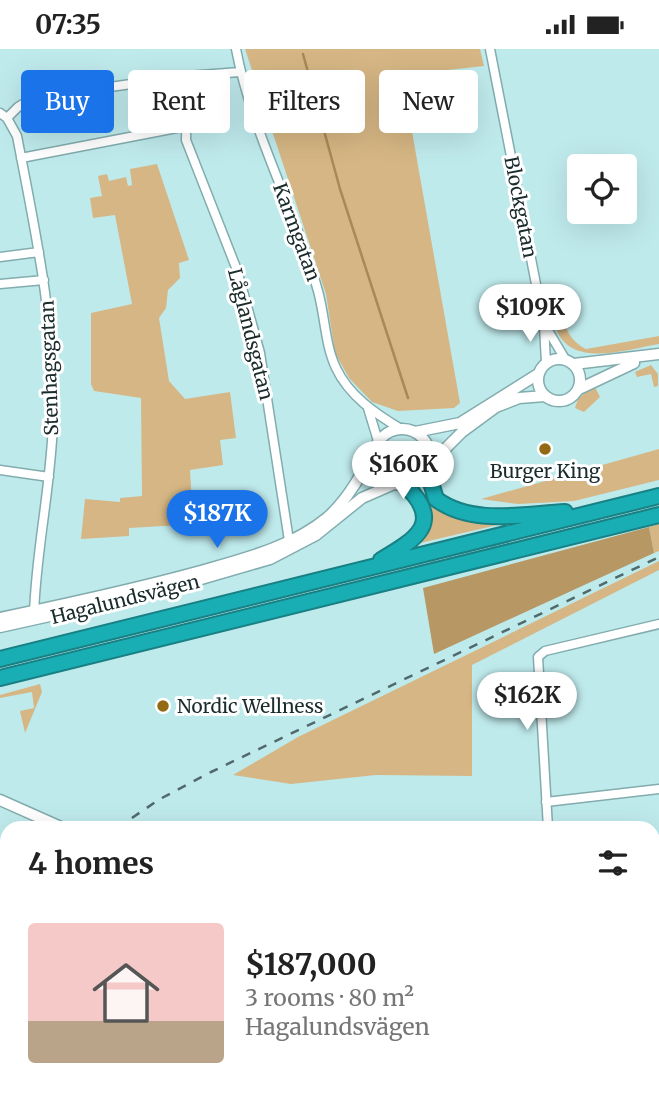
<!DOCTYPE html>
<meta charset="utf-8">
<style>
:root{--surface:#fff;--page:#f6f6f6;--text:#222;--muted:#767676;--accent:#1a73e8}
body{margin:0;font-family:Merriweather,serif;background:var(--page);color:var(--text);height:100vh;display:flex;flex-direction:column;font-size:26px;white-space:nowrap}
*{box-sizing:border-box;margin:0}
p{font-size:23px;color:var(--muted)}
.icon{flex:none;width:38px;height:38px;fill:none;stroke:currentColor;stroke-width:2;stroke-linecap:round;stroke-linejoin:round}
.map{position:relative;flex:1;overflow:hidden}
.details{position:absolute;left:0px;top:772px;width:660px;height:275px;display:flex;flex-direction:column;background:var(--surface);border-radius:21px 21px 0 0;box-shadow:0 7px 28px #0002}
.details>*{flex:none}
.top-card{position:absolute;left:21px;top:21px;width:618px;height:63px;display:flex;gap:14px}
.controls{position:absolute;left:567px;top:105px;display:grid;gap:14px}
.controls a{display:grid;place-items:center;width:70px;height:70px;border-radius:7px;background:var(--surface);box-shadow:0 7px 28px #0002;font-size:35px}
.price{position:absolute;translate:-50% -60px;padding:0 16px;border-radius:24px;background:#fff;color:#222;font-size:23px;line-height:46px;filter:drop-shadow(0 2px 4px #0008)}
.price::after{content:'';position:absolute;left:50%;top:42px;width:21px;height:16px;margin-left:-10px;background:inherit;clip-path:polygon(0 0,100% 0,50% 100%)}
.price.current{background:var(--accent);color:#fff}
ul{padding:0;list-style:none}
li{display:flex;align-items:center;gap:21px;height:175px;padding:0 28px}
li span{display:grid;place-items:center;flex:none;width:196px;height:140px;border-radius:7px;color:#555}
li>.icon{margin-inline-start:auto}
span .icon{width:84px;height:84px;fill:#fffc;stroke-width:1}
li b{font-size:30px}
h2{display:flex;justify-content:space-between;align-items:center;height:84px;padding:0 28px;font-size:30px}
.chip{padding:0 24px;border-radius:7px;background:var(--surface);box-shadow:0 7px 28px #0002;font-size:24px;line-height:63px}
.chip.current{background:var(--accent);color:#fff}
.status{display:flex;justify-content:space-between;align-items:center;height:49px;padding:0 35px;background:var(--surface);direction:ltr}
.status svg{height:19px;fill:currentColor}
.map>svg:first-child{display:block}
.green{fill:#d6b684}
.forest{fill:#b79764}
.lines{fill:none;stroke-linecap:round;stroke-linejoin:round}
.stream{stroke:#a98957;stroke-width:2.5}
.minor-casing{stroke:#82acae;stroke-width:11}
.tertiary-casing{stroke:#82acae;stroke-width:13}
.secondary-casing{stroke:#82acae;stroke-width:14}
.motorway-casing{stroke:#198084;stroke-width:18}
.minor{stroke:#fff;stroke-width:8}
.tertiary{stroke:#fff;stroke-width:10}
.secondary{stroke:#fff;stroke-width:10}
.motorway{stroke:#19adb4;stroke-width:14}
.rail{stroke:#506a6b;stroke-width:2.5;stroke-dasharray:9 9;stroke-linecap:butt}
.poi-dot{fill:#946914;stroke:#fff;stroke-width:2.5}
.labels{text-anchor:middle;stroke-width:6;stroke-linejoin:round;paint-order:stroke}
.street-label{font-size:19px;fill:#1a2b2c;stroke:#fff}
.poi-label{font-size:19px;fill:#1a2b2c;stroke:#fff}
</style>
<div class="status"><b>07:35</b><svg viewBox="0 0 49 12"><path d="M0 12V9h3v3zM5 12V6h3v6zM10 12V3h3v9zM15 12V0h3v12zM26 1h20v11H26zM47 4h2v5h-2z"/></svg></div>
<div class="map">
<svg width="659" height="1046" viewBox="0 0 659 1046">
<rect width="100%" height="100%" fill="#bfeaec"/>
<path class="green" d="M245 0H480L484 17 402 26 460 354 454 359 398 362 372 353 349 329 335 304 326 245Z
M157 115 189 211 179 214 180 229 168 241 166 259 159 269 169 332 185 350 230 343 236 389 220 391 223 416 190 421 192 455 215 456 216 474 129 479V487L81 490 85 450 120 453V449L142 447 141 349 94 342 91 335V264L132 255 115 166 93 169 90 149 102 147 98 127 107 125 109 132 126 128 128 137 132 136 130 120Z
M552 262H561C565 279 570 292 586 300L659 287V295C619 302 558 324 552 262Z
M651 316 658 325V337L654 338 651 325 637 328 635 323Z
M594 336 600 348 584 363 575 359 578 350Z
M392 406a10 10 0 1 1 20 0a10 10 0 1 1-20 0Z
M659 400V431L574 452 518 455 481 450Z
M429 449 506 474 420 494 429 473Z
M659 475V502L654 504 649 478Z
M659 512V521L472 616V727L376 726 291 735 233 726 298 688Z
M40 635 42 643 25 684 20 662 34 659 32 643 0 649V646Z
M14 1040H42L59 1046H11Z"/>
<path class="forest" d="M649 478 654 504 434 605 423 539Z"/>
<g class="lines">
<path class="stream" d="M303 5 340 140 408 349"/>
<g class="minor-casing">
<path id="minor" d="M236 0C252 84 295 160 318 242 325 267 325 296 336 319 349 347 376 365 401 380
M490 0 544 276 546 314
M187 27 186 91 237 221 260 304 290 498
M0 64 7 69 17 87C35 181 56 276 53 373 51 438 36 501 34 565
M7 69 18 58 33 49 187 27 240 23
M21 109 187 77
M0 208 39 203
M0 235 44 231
M546 278 565 310
M368 359 378 392
M0 421 49 428
M546 753 659 740
M548 779 538 608 545 602 659 575
M0 867 7 859"/>
</g>
<g class="tertiary-casing">
<path id="tertiary" d="M538 331a21 21 0 1 1 42 0a21 21 0 1 1-42 0Z
M574 315 659 305
M579 340 634 314
M374 408a28 28 0 1 1 56 0a28 28 0 1 1-56 0Z
M415 383 460 374 538 325
M429 416 462 383 496 358 519 349 545 347
M0 569C66 555 132 541 197 523 242 510 291 499 328 468 350 448 362 424 375 398
M0 578 153 544 270 510 316 486 362 449 394 435
M0 751 63 779
M653 964 659 965
M615 1046 617 1040"/>
</g>
<g class="secondary-casing">
<path id="secondary" d="M0 966 7 951"/>
</g>
<g class="motorway-casing">
<path id="motorway" d="M427 421 436 450C472 477 524 465 565 463
M381 511C417 490 444 473 405 436
M0 610 659 447
M0 629 659 466"/>
</g>
<use href="#minor" class="minor"/>
<use href="#tertiary" class="tertiary"/>
<use href="#secondary" class="secondary"/>
<use href="#motorway" class="motorway"/>
<path class="rail" d="M117 779 160 750 211 723 659 508
M0 901 7 892"/>
</g>
<g class="poi-dot">
<circle cx="545" cy="400" r="7"/>
<circle cx="163" cy="657" r="7"/>
</g>
<g class="labels">
<g class="street-label">
<text transform="translate(521 158) rotate(79)" y="7">Blockgatan</text>
<text transform="translate(297 183) rotate(70)" y="7">Karmgatan</text>
<text transform="translate(251 285) rotate(76)" y="7">Låglandsgatan</text>
<text transform="translate(49 319) rotate(-92)" y="7">Stenhagsgatan</text>
<text transform="translate(125 550) rotate(-14)" y="7">Hagalundsvägen</text>
</g>
<g class="poi-label">
<text x="545" y="429">Burger King</text>
<text x="177" y="664" text-anchor="start">Nordic Wellness</text>
</g>
</g>
</svg>
<div class="controls">
<a><svg class="icon" aria-label="locate" viewBox="0 0 24 24"><circle cx="12" cy="12" r="6"/><path d="M12 2v4M12 18v4M2 12h4M18 12h4"/></svg></a>
</div>
<b class="price" style="left:530px;top:295px">$109K</b>
<b class="price" style="left:403px;top:452px">$160K</b>
<b class="price current" style="left:217px;top:501px">$187K</b>
<b class="price" style="left:527px;top:683px">$162K</b>
<div class="top-card">
<a class="chip current">Buy</a>
<a class="chip">Rent</a>
<a class="chip">Filters</a>
<a class="chip">New</a>
</div>
<section class="details">
<h2>4 homes<svg class="icon" aria-label="filters" viewBox="0 0 24 24"><path d="M4 7h16M4 17h16"/><circle cx="9" cy="7" r="2"/><circle cx="15" cy="17" r="2"/></svg></h2>
<ul>
<li><span style="background:linear-gradient(#f6c9c9 70%,#b9a48a 0)"><svg class="icon" aria-label="home" viewBox="0 0 24 24"><path d="M3 11l9-7 9 7M6 9v11h12V9"/></svg></span><div><b>$187,000</b><p>3 rooms · 80 m²</p><p>Hagalundsvägen</p></div></li>
</ul>
</section>
</div>
